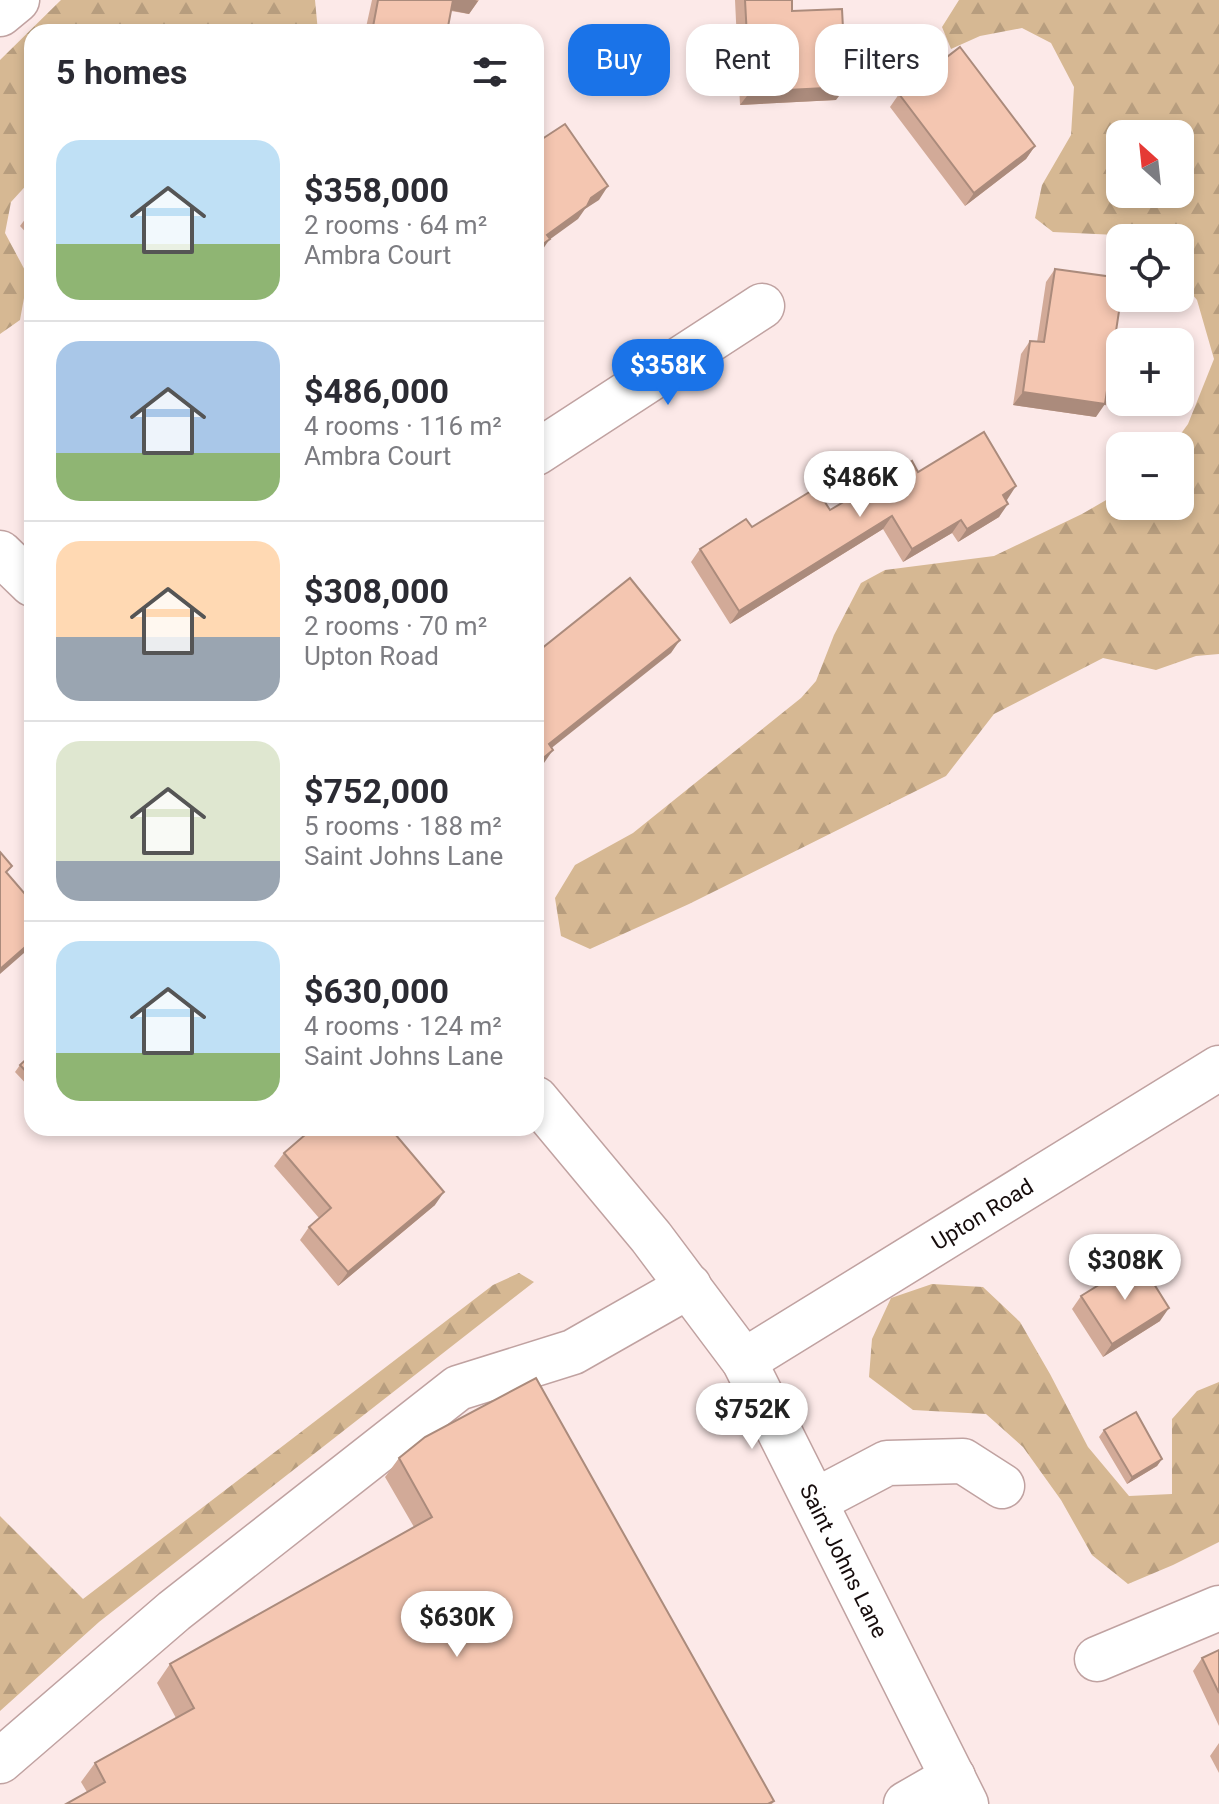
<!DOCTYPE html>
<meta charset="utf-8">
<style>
:root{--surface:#fff;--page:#f7f7f7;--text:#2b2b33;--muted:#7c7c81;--line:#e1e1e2;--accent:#1a73e8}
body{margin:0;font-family:Roboto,sans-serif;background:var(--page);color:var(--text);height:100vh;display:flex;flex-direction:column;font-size:30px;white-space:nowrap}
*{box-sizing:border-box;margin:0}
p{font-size:26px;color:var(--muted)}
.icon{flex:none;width:44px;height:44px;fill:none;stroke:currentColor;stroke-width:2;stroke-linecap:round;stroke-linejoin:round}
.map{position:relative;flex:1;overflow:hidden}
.sheet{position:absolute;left:24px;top:24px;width:520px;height:1112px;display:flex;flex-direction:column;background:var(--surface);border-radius:24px;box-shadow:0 4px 12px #0003}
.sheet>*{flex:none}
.top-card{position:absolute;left:568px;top:24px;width:530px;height:72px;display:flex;gap:16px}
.needle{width:52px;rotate:333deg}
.controls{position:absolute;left:1106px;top:120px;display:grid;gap:16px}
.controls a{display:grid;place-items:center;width:88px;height:88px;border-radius:16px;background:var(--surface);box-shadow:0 4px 12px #0003;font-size:40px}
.price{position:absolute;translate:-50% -68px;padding:0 18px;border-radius:28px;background:#fff;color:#222;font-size:26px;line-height:52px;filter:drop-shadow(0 2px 4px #0008)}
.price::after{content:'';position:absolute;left:50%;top:48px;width:24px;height:18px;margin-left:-12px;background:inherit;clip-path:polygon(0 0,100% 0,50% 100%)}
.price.active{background:var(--accent);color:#fff}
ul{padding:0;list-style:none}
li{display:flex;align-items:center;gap:24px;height:200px;padding:0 32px}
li+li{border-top:2px solid var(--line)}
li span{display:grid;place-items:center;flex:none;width:224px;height:160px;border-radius:24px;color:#555}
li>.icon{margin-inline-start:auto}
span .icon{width:96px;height:96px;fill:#fffc;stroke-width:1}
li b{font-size:34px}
h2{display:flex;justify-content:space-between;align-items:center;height:96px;padding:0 32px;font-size:34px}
.pill{padding:0 28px;border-radius:24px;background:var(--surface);box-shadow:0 4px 12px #0003;font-size:28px;line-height:72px}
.pill.active{background:var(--accent);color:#fff}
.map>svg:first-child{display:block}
.forest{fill:url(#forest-firs);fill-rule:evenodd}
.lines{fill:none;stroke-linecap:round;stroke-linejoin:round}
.minor-casing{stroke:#c0a2a1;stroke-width:47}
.minor{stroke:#fff;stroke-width:44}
.wall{fill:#d2aa98}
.shaded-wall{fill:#ab8b7c}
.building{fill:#f4c6b1;stroke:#ab8b7c;stroke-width:2}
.labels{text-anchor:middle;stroke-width:7;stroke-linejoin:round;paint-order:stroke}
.street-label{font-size:22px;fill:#160c0c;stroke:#fce9e8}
</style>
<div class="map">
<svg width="1219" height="1804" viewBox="0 0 1219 1804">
<defs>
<pattern id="forest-firs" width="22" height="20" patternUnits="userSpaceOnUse" patternTransform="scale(2)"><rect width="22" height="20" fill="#d6b893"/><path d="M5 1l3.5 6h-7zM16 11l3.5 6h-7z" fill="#b79d7e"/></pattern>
</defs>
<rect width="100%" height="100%" fill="#fce9e8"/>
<path class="forest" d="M61 0H315L318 32H32V179L11 202 5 233 28 276 20 320 0 334V60Z
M959 0H1219V654L1196 656 1156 670 1103 658 994 714 946 776 689 904 590 949 561 936 555 898 575 865 633 833 801 698 816 681 834 635 861 583 885 570 994 556 1082 514 1120 492V506H1180V446H1172L1188 424 1214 359 1197 300 1180 280V238L1053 232 1035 218 1042 185 1071 135 1074 87 1051 43 1022 28 980 36 951 49 942 27ZM1120 134H1180V194H1120Z
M519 1273 534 1282 99 1622 0 1711V1516L83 1599 493 1285Z
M932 1284 983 1287 1020 1322 1050 1374 1088 1447 1129 1496 1172 1494V1419L1197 1391 1219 1382V1542L1173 1565 1128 1584 1092 1555 1061 1500 1023 1447 986 1414 913 1410 869 1377 872 1339 891 1298Z"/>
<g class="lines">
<g class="minor-casing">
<g id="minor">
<path d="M0 14 17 0"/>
<path d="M536 453 762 306"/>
<path d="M0 553 32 584"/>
<path id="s1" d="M536 1099 651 1237 744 1361 966 1804"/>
<path id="s2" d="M744 1361 1219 1068"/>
<path d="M815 1501 887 1463 963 1461 1002 1486"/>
<path d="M1097 1659 1219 1608"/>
<path d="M0 1761 174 1611 458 1388 573 1352 689 1286"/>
<path d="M906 1804 953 1777"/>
</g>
</g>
<use href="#minor" class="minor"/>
</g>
<path class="wall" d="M372 0H479L469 14 451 11 447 32H365Z
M735 0H792V11L836 100 740 105Z
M899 94 1035 146 1026 159 965 206 890 107Z
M32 210V239L20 226Z
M1055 269 1096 417 1013 405 1021 354 1030 341 1037 342 1046 282Z
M918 472 1007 500 999 517 958 542 952 533 903 562 883 529 730 624 691 562 700 549 752 527 830 510Z
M32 1054V1090L15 1072 20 1065Z
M284 1153 435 1205 338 1286 300 1240 309 1227 319 1218 274 1166Z
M1081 1296 1160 1321 1103 1357 1072 1309Z
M1104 1430 1162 1459 1157 1466 1127 1484 1099 1437Z
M399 1458 774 1801 772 1804H66L87 1792 81 1782 95 1763 176 1718 157 1683 170 1664 414 1527 385 1477Z
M1219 1650V1726L1193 1671 1202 1658Z
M1219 1743V1773L1210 1756Z"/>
<path class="shaded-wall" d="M452 0H475L478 1 469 14 445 9Z
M846 87 836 100 740 105 750 92Z
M1035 146 1026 159 965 206 974 193Z
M608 186 599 200 585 209 578 219 549 240 541 252 536 255V249L547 235 591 198Z
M1023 392 1105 404 1096 417 1013 405Z
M1016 486 1007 500 994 508 1003 495Z
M1008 504 999 517 958 542 967 529Z
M892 516 883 529 730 624 739 611Z
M961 520 952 533 903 562 912 549Z
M680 640 671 653 539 758 549 744Z
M553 750 544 763 536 770V764Z
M32 941V946L0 974V969Z
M444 1192 435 1205 338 1286 348 1272Z
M1169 1308 1160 1321 1103 1357 1112 1344Z
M1162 1459 1157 1466 1127 1484 1132 1477Z"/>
<path class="building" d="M378 0H453L447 32H372Z
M745 0H792V11L842 9 846 87 750 92Z
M960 47 1035 146 974 193 899 94Z
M565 124 608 186 591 198 587 206 547 235 550 239 536 249V143Z
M1055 269 1120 278 1121 298 1105 404 1023 392 1030 341 1044 342Z
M984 432 1016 486 1003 495 1008 504 967 529 961 520 912 549 892 516 739 611 700 549 746 519 752 527 816 488 830 510 912 461 918 472Z
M630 578 680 640 549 744 553 750 536 764V653Z
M0 852 12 866 6 872 32 902V941L0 969Z
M32 1054V1078L20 1065Z
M313 1128H390L444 1192 348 1272 309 1227 331 1208 284 1153Z
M1139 1260 1169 1308 1112 1344 1081 1296Z
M536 1378 774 1801 768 1804H66L105 1782 95 1763 194 1708 170 1664 432 1517 399 1458 425 1437Z
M1136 1412 1162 1459 1132 1477 1104 1430Z
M1219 1650V1693L1202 1658Z"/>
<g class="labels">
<g class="street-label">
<text dy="8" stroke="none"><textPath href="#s2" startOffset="280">Upton Road</textPath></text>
<text dy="8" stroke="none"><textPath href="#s1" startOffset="558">Saint Johns Lane</textPath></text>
</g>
</g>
</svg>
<div class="controls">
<a><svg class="needle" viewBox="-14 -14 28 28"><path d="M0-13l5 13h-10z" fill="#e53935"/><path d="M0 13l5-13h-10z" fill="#7c7c81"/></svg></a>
<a><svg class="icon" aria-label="locate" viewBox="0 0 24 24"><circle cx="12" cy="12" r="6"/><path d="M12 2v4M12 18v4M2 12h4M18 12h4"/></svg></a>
<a>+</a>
<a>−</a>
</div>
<b class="price active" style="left:668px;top:407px">$358K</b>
<b class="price" style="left:860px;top:519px">$486K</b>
<b class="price" style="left:1125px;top:1302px">$308K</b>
<b class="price" style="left:752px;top:1451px">$752K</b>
<b class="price" style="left:457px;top:1659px">$630K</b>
<div class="top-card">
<a class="pill active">Buy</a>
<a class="pill">Rent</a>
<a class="pill">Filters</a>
</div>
<section class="sheet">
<h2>5 homes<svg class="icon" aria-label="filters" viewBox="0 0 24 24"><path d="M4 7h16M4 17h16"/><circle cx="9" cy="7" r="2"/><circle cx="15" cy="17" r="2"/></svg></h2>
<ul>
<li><span style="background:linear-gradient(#bfe0f5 65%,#8fb573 0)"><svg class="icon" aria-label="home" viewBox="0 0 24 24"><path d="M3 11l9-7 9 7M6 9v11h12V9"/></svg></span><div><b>$358,000</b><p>2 rooms · 64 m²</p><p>Ambra Court</p></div></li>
<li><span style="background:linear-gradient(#a9c7e8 70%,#8fb573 0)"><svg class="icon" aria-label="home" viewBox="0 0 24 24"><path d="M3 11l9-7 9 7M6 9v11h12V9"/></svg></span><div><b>$486,000</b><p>4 rooms · 116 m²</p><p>Ambra Court</p></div></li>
<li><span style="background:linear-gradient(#ffd9b3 60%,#9aa5b1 0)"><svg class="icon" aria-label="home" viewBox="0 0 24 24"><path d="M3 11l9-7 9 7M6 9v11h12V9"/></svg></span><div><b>$308,000</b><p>2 rooms · 70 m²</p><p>Upton Road</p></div></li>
<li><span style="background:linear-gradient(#dfe7d0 75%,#9aa5b1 0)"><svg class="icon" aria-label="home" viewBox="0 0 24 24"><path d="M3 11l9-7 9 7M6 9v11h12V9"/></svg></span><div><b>$752,000</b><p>5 rooms · 188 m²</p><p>Saint Johns Lane</p></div></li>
<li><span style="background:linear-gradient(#bfe0f5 70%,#8fb573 0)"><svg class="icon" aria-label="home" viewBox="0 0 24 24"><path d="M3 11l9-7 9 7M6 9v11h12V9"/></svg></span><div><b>$630,000</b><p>4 rooms · 124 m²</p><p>Saint Johns Lane</p></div></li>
</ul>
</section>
</div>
